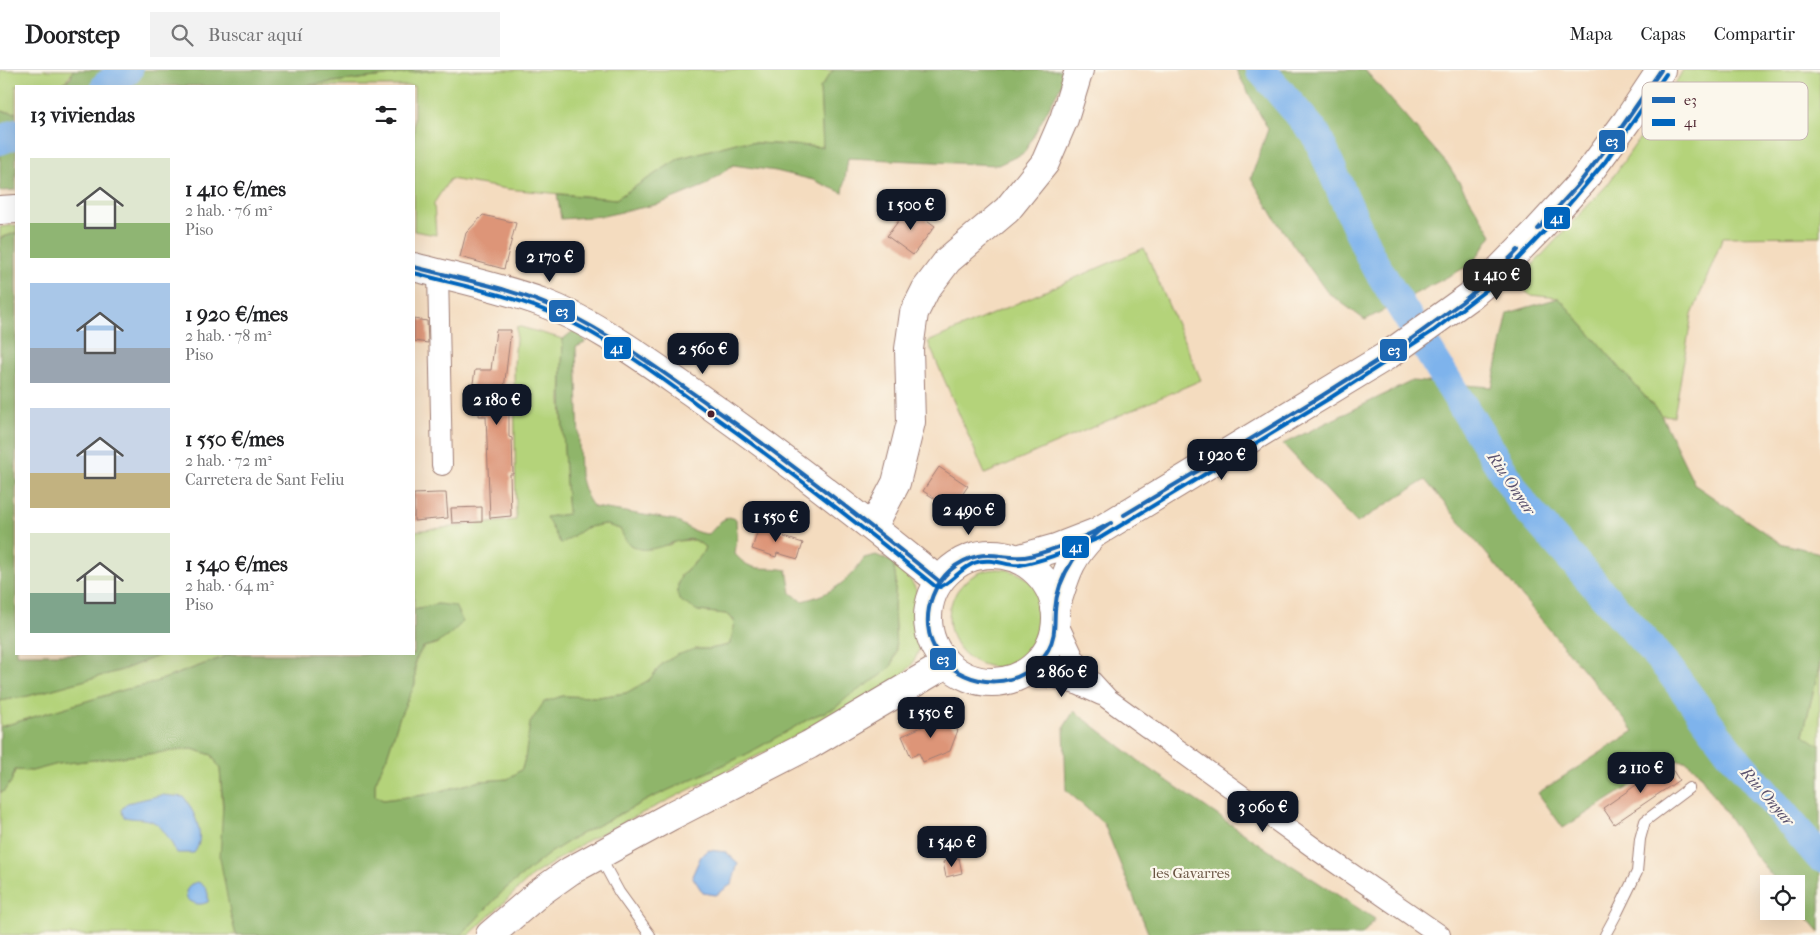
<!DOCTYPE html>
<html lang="es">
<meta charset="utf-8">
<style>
:root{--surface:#fff;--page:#f2f2f2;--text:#202124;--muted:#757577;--line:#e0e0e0;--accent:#111827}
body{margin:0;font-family:"IM FELL French Canon",serif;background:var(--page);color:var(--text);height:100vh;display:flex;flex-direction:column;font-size:19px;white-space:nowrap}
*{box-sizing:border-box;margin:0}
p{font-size:16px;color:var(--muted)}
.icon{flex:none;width:28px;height:28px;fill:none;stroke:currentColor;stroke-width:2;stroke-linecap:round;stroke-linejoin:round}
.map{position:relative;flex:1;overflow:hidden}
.drawer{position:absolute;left:15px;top:15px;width:400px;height:570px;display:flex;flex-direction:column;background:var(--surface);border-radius:0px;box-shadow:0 5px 20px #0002}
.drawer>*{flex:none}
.tools{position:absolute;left:1760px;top:805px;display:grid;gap:10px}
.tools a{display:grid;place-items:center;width:45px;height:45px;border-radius:0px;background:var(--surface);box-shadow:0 5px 20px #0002;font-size:25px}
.price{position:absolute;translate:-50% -42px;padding:0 11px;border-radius:10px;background:var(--accent);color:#fff;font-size:16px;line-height:32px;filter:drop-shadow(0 1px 2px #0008)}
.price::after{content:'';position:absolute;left:50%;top:30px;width:15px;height:11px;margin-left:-8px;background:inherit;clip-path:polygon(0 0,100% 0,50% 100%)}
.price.active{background:#222;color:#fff}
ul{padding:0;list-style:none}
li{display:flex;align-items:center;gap:15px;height:125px;padding:0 15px}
li span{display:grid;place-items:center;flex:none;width:140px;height:100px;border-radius:0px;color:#555}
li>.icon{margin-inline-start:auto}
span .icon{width:60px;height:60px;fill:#fffc;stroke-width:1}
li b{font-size:21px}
h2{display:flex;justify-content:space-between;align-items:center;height:60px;padding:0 15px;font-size:21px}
header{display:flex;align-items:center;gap:30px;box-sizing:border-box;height:70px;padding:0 25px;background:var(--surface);border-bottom:1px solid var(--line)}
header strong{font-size:24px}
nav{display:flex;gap:28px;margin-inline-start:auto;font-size:18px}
.search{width:350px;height:45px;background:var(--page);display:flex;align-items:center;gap:12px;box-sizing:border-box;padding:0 18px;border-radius:0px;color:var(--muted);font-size:19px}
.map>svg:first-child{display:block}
.green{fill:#b4d37a;stroke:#7f7952}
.forest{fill:#8fb56a;stroke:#6c6a4a}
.water{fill:#7eb3ec;stroke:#64698c}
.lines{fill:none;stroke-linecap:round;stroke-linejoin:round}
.river{stroke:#7eb3ec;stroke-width:30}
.building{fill:#dd9578}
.lane-casing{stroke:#9f7e75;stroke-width:12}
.street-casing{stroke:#9f7e75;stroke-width:22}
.secondary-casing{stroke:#9f7e75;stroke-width:30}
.lane{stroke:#fff;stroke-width:10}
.street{stroke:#fff;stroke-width:20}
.secondary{stroke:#fff;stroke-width:28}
.bus-1-casing{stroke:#fbf7ec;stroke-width:8}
.bus-2-casing{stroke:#fbf7ec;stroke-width:8}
.bus-1{stroke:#1d68b3;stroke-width:4}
.bus-2{stroke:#0065bd;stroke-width:4}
.bus-dot{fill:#4a1f2b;stroke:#fbf7ec;stroke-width:2}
.labels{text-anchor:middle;stroke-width:4.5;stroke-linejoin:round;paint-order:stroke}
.park-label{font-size:15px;fill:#6a5543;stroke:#fbf7ec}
.water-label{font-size:16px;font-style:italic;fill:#5c536f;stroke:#fbf7ec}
.key{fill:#fbf7ec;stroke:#c6b6b2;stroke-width:1}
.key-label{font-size:14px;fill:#4a1f2b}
.line-badge{stroke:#fbf7ec;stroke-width:2}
.badge-label{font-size:14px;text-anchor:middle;font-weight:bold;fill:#fff}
</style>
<header>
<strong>Doorstep</strong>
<div class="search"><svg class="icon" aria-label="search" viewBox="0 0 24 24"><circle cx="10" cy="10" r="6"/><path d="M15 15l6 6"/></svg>Buscar aquí</div>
<nav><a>Mapa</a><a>Capas</a><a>Compartir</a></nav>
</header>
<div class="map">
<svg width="1820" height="865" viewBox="0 0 1820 865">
<rect width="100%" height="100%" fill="#fbf7ec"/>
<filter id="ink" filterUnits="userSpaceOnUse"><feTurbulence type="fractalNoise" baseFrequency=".02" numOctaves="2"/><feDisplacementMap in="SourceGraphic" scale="10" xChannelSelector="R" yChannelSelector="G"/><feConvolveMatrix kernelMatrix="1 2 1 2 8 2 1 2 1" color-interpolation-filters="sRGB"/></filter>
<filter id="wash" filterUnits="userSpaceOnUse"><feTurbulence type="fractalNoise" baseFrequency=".0096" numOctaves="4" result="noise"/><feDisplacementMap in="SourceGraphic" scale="20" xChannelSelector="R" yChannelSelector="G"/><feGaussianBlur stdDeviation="1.12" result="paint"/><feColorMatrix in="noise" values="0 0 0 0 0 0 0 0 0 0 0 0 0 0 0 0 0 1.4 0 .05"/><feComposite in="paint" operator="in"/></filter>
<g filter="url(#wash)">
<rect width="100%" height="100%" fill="#f4dcbf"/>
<path class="green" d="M0 0H73C65 23 36 16 16 16V43L0 41Z
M435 0H833L820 18 823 77 740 72 680 88 616 129 507 119 450 109 434 133 436 165 414 161V16H300Z
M1683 0H1820V166L1723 167 1692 245 1674 346 1661 345 1559 228 1530 225 1516 213 1608 114 1666 30Z
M16 155V163L0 168V157Z
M1144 178 1201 310 985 404 928 272Z
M517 256 563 269 561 330 568 444 547 447 561 473 585 458 604 454 620 459 627 472 669 475 676 471 695 470 705 477 702 485 680 506 698 541 726 544 734 551 732 567 729 575 710 579H695L663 593 649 610 626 623 598 627 562 626 525 688 522 699 508 709 481 711 424 725 383 730 375 726V713L387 686 400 646 415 614V591L423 577 436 574 463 552 438 534 414 539V461L516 450 514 295Z
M896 491C904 501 913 512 918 524 925 541 924 572 915 589 912 596 905 602 900 608L775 677 588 770 532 806 469 865H461L504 820 550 783 579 765 651 728 747 684 812 647 835 638 848 626 882 605 892 595 896 582 894 536 896 511 893 492Z
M949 548a49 49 0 1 1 98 0a49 49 0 1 1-98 0Z
M163 584H232L147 615 127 619 0 657V631L28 626 122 600Z
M1820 593V676L1803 665Z
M192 679 212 685 220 699 230 842 236 865H0V722H3L11 712 15 700 32 701 58 694Z"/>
<path class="forest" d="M73 0H435L300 16H59L71 8Z
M833 0H1066L1064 10 1024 83 998 95 848 88 843 123 813 110 776 101 733 95 704 116 659 134 603 146 561 149 557 124 616 129 680 88 740 72 823 77 820 18Z
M1236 0H1365L1449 96 1492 165 1472 194 1365 250 1327 222 1279 155 1251 108 1268 59Z
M0 41 16 43V120L0 121Z
M16 163V584H163L122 600 28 626 0 631V168Z
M1559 228 1661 345 1695 415 1780 473 1820 483V593L1803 664 1820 676V862L1796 834V814H1779L1753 783 1696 699 1685 691 1672 690 1563 758 1538 723 1634 661 1425 410 1357 453 1283 374 1412 311 1492 317 1508 243Z
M573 261 582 265 585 273 576 277 580 405C583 417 586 428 594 437L675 450C686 457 697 464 709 464L721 451 729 447 736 449 737 467 735 484C753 505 764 495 787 500L791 523 802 531C831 524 847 513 864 488L876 485 893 492 896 511 894 536 896 582 892 595 882 605 849 626 835 638 812 647 747 684 651 728 579 765 550 783 504 820 461 865H236L230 842 220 788 223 735 220 699 212 685 192 679 58 694 32 701 15 700 11 712 3 722H0V657L127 619 147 615 232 584H414V539L438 534 455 536 463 552C448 566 443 573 423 577L415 591V614L400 646 387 686 375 713V726L383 730 424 725 481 711 508 709 522 699 525 688 530 653 544 632 562 626 598 627 626 623 649 610 663 593 677 585 695 579H710L729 575 732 567 734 550 726 544 698 541 679 530C671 498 698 500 705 477 702 475 698 471 695 470 674 465 647 492 627 472 624 469 622 462 620 459L604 454 585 458 561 474 546 447 568 444C564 385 560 328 563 269Z
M1074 641 1143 694 1268 780 1375 849 1362 865H1149L1104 754 1066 720 1064 657Z"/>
<path class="water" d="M162 725 184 727C194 741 207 767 194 783H177C170 771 162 753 148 750 140 748 132 749 124 747L121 740 127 733Z
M709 780 726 782 738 793 732 814 716 825 703 823 692 806 701 786Z
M198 812C207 817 209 822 208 832 199 836 195 834 187 829L186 821 191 814Z"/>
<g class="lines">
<path class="river" d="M1261 0 1316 64 1371 188 1524 435 1668 598 1731 683 1820 787
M106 16 128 0
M0 70 16 64"/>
</g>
<g id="blocks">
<path class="building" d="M909 137 935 156 913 185 887 166Z
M483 145 516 153 504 199 460 187 466 163Z
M414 249 427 251 428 273 414 271Z
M496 260H511L502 336H509V367L512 368 513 404H510L511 446 490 448 486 346H479L480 325 471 326 475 300H491Z
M939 397 968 416 952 440 923 421Z
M438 423H446L448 448 414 451V424Z
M482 437V452L452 453 451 438Z
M760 454 786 463 784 467 803 473 798 489 777 483 776 487 752 479Z
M934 644 958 660 950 681 923 692 919 683 911 687 902 666 926 655Z
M1668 693 1679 710 1614 754 1603 738Z
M959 788 962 803 946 807 943 792Z"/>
</g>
</g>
<g filter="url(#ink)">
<use href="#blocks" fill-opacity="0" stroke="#9f7e75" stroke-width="1"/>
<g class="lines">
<g class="lane-casing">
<path id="lane" d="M599 785 619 822 650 865
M1605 865 1617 843 1637 802 1640 769 1645 751 1689 718"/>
</g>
<g class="street-casing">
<path id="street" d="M438 203 442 395
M1056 550 1074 588 1087 606 1108 629 1317 780 1440 865
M1024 604 1055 608 1079 615 1101 625"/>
</g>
<g class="secondary-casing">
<path id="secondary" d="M0 140 16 139
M414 197C456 208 500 217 541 232 594 252 644 289 690 321 775 381 858 445 939 511
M873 457 896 413 911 352 909 279 914 243 926 219 948 190 1007 140 1045 93 1064 49 1079 0
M928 548a64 64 0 1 1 128 0a64 64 0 1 1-128 0Z
M1017 489 1056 478 1097 462 1388 285 1470 226 1490 209 1538 160 1582 112 1627 51 1661 0
M1055 539C1066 505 1068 490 1094 464
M490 865 539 823 570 801 671 746 809 675 946 594"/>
</g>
<use href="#lane" class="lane"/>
<use href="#street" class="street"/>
<use href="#secondary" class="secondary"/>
<g class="bus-1-casing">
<path id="bus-1" d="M1661 0C1645 24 1629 48 1612 71Z
M1577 116 1612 71
M1538 159 1577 116
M1538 159 1577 116
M414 197C464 210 516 219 562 241 614 266 661 301 708 334 787 390 864 450 939 511
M1462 232 1486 212 1518 180
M1462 232 1488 211 1518 180
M1323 325 1411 269 1462 232
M1323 325 1406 273 1462 232
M1226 384 1323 325
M1226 384 1323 325
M1124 445 1226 384
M1124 445 1226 384
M1111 453C1082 471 1057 505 1055 540 1054 556 1056 565 1048 580 1024 621 967 621 939 585 913 550 935 495 978 486 996 482 1012 491 1030 486 1058 479 1085 467 1111 453Z"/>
</g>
<g class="bus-2-casing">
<path id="bus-2" d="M414 203C462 216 513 225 558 246 610 269 656 304 701 337 781 394 859 454 935 516L940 517C953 511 960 499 974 493 992 486 1007 497 1020 495 1047 490 1074 478 1100 468L1330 328 1433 261 1494 214 1560 145 1605 92 1666 4"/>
</g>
<use href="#bus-1" class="bus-1"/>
<use href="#bus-2" class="bus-2"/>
</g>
</g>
<circle class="bus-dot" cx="711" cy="344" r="4.5"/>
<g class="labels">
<g class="park-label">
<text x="1191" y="808">les Gavarres</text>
</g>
<g class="water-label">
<text transform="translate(1512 413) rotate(56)" y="6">Riu Onyar</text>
<text transform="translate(1768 726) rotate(49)" y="6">Riu Onyar</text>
</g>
</g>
<rect x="1642" y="12" width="166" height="58" rx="8" class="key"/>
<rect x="1652" y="27" width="23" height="6" fill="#1d68b3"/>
<rect x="1652" y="49" width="23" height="7" fill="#0065bd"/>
<g class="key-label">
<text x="1684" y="35">e3</text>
<text x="1684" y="57">41</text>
</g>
<g class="line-badge">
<rect x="1598" y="59" width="28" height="24" rx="5" fill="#1d68b3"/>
<rect x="1543" y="136" width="28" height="24" rx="5" fill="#0065bd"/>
<rect x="548" y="229" width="28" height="24" rx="5" fill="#1d68b3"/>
<rect x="603" y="266" width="29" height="24" rx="5" fill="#0065bd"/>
<rect x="1379" y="268" width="29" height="24" rx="5" fill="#1d68b3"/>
<rect x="1061" y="465" width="29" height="24" rx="5" fill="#0065bd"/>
<rect x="929" y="577" width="28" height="24" rx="5" fill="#1d68b3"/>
</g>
<g class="badge-label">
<text x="1612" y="76">e3</text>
<text x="1557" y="153">41</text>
<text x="562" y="246">e3</text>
<text x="617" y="283">41</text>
<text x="1394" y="285">e3</text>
<text x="1076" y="482">41</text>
<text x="943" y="594">e3</text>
</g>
</svg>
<div class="tools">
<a><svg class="icon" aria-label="locate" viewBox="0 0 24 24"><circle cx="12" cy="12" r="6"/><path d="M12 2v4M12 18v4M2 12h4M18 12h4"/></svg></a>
</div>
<b class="price" style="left:911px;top:161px">1 500 €</b>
<b class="price" style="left:550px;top:213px">2 170 €</b>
<b class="price active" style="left:1497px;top:231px">1 410 €</b>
<b class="price" style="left:703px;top:305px">2 560 €</b>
<b class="price" style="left:497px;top:356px">2 180 €</b>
<b class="price" style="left:1222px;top:411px">1 920 €</b>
<b class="price" style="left:969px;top:466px">2 490 €</b>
<b class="price" style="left:776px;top:473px">1 550 €</b>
<b class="price" style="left:1062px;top:628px">2 860 €</b>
<b class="price" style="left:931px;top:669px">1 550 €</b>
<b class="price" style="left:1641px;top:724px">2 110 €</b>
<b class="price" style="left:1263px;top:763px">3 060 €</b>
<b class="price" style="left:952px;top:798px">1 540 €</b>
<section class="drawer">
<h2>13 viviendas<svg class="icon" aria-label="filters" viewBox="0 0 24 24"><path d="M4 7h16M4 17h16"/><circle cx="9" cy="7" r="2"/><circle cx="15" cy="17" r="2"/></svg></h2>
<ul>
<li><span style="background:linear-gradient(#dfe7d0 65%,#8fb573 0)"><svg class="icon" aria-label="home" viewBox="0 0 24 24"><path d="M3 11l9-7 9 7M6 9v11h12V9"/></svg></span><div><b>1 410 €/mes</b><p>2 hab. · 76 m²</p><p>Piso</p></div></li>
<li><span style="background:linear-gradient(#a9c7e8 65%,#9aa5b1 0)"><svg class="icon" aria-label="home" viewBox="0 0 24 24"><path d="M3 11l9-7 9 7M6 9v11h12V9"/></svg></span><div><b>1 920 €/mes</b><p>2 hab. · 78 m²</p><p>Piso</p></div></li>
<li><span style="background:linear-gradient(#c9d6e8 65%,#c2b280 0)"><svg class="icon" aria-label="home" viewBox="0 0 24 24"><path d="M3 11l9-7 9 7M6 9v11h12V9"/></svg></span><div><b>1 550 €/mes</b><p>2 hab. · 72 m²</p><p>Carretera de Sant Feliu</p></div></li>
<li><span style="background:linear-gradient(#dfe7d0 60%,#7fa58c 0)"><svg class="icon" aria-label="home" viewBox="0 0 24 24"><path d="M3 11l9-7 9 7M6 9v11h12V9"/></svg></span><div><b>1 540 €/mes</b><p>2 hab. · 64 m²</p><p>Piso</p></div></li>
</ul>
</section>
</div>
